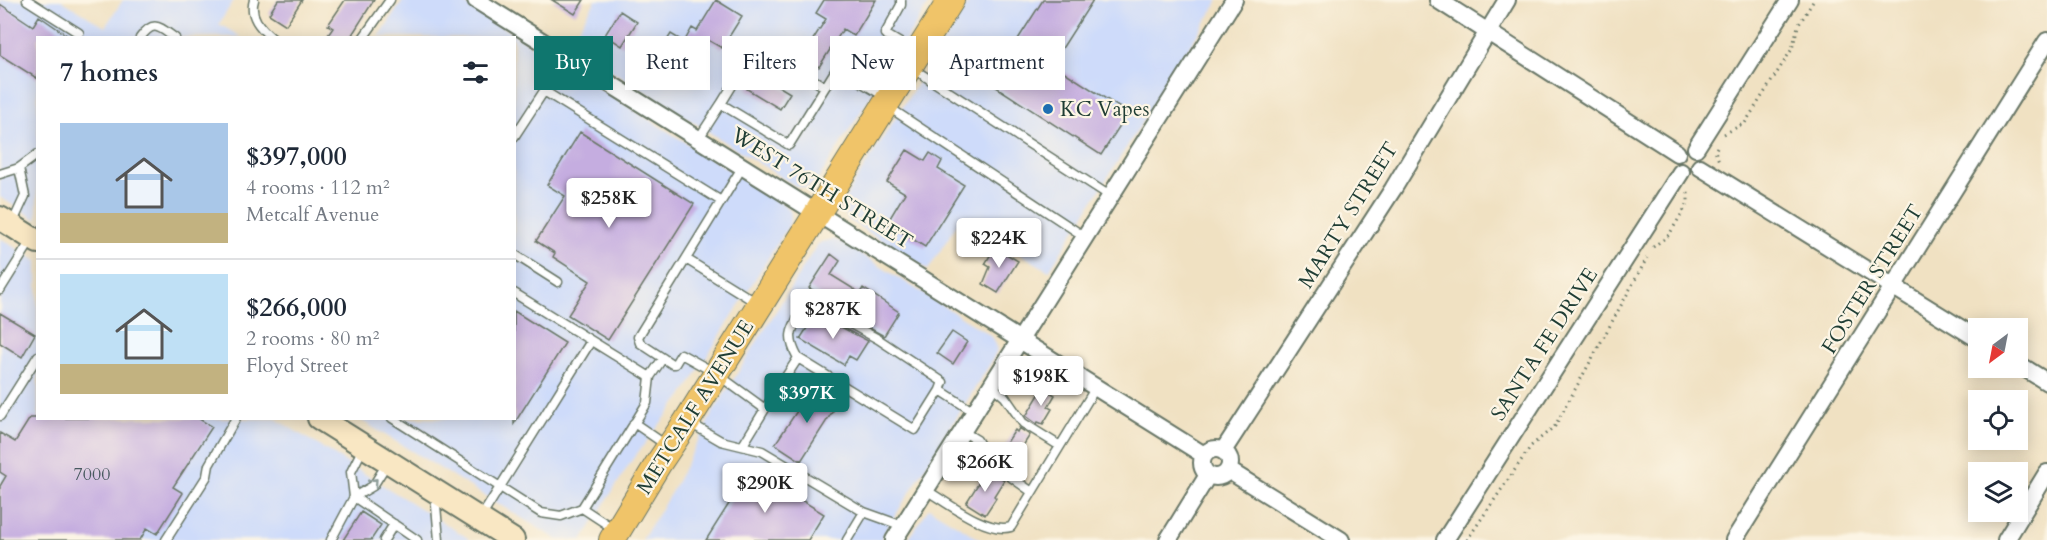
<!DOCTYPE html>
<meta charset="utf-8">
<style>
:root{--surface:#fff;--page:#f6f6f7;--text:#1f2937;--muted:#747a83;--line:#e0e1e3;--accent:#0f766e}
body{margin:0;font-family:Cardo,serif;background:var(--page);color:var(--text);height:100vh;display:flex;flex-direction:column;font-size:22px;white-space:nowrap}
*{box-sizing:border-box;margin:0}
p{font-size:20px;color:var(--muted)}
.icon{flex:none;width:33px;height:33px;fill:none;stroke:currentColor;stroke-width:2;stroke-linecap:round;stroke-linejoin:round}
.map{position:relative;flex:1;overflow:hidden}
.details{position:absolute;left:36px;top:36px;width:480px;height:384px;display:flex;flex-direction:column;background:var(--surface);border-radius:0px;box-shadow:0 3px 15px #0003}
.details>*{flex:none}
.top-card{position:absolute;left:534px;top:36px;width:570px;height:54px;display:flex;gap:12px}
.needle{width:39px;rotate:212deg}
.tools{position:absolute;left:1968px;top:318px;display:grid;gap:12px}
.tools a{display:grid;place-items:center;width:60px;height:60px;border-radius:0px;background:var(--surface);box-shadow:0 3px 15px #0003;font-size:30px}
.price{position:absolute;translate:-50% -51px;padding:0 14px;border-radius:6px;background:#fff;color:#222;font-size:20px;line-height:39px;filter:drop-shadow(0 2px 3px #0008)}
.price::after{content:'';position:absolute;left:50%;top:36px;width:18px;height:14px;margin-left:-9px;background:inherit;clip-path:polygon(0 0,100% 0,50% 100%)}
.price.active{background:var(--accent);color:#fff}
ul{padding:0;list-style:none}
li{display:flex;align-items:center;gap:18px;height:150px;padding:0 24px}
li+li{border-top:2px solid var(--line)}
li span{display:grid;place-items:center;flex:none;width:168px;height:120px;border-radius:0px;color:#555}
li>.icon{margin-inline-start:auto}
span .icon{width:72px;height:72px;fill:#fffc;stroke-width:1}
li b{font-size:26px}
h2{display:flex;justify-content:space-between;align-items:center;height:72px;padding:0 24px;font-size:26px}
.chip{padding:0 21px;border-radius:0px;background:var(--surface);box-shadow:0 3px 15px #0003;font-size:21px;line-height:54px}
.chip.active{background:var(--accent);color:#fff}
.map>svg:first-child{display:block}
.built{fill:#cedbfa}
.building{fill:#c5ade0}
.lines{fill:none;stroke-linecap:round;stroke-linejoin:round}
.lane-casing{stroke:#687666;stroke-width:11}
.street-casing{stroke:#687666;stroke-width:20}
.secondary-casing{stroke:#687666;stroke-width:26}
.primary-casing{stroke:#687666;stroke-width:28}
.path{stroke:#687666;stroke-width:3;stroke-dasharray:1.5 4.5;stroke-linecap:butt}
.lane{stroke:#fff;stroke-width:8}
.street{stroke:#fff;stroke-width:16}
.secondary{stroke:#f9e7c3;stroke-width:22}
.primary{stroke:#f0c469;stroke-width:26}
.oneway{stroke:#8f9e9a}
.poi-dot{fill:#1f6fb2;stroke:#fcf5e5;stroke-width:2}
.labels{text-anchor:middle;stroke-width:4.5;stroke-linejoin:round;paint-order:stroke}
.number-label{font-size:18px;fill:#48595f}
.poi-label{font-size:21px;fill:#1f3d34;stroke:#fcf5e5;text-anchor:start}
.street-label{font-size:21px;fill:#1f3d34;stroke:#fcf5e5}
</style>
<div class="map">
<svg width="2047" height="540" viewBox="0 0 2047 540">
<rect width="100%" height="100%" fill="#fcf5e5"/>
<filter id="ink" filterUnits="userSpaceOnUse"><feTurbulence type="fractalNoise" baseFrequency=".0167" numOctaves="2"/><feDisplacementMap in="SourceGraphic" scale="12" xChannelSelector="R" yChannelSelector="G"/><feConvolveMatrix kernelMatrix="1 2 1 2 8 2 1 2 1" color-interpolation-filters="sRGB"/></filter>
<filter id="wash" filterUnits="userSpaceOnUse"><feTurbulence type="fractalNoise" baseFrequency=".008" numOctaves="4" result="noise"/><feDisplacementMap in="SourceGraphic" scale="24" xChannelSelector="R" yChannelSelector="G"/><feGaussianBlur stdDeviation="1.35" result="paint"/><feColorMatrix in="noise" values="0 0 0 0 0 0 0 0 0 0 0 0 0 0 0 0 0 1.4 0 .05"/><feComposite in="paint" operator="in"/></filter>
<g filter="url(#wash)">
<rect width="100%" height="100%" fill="#f0e1c2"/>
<path class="built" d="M0 0H61L105 27 123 0H234L219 24 241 37 38 38 37 220 0 197Z
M403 0H459L785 205 789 209 791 213 789 225 685 392 632 460 582 540H558L359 419 514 418V38L379 37Z
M596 0H931L818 180 806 188 795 186 569 44Z
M970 0H1219L1049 271 961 218 928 270 847 219 841 208 845 198Z
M0 238 37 261 38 418 276 419 471 540H0Z
M834 239 840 241 988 334 993 339 997 350 992 361 880 540H642L672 491 712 414 817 245 821 242Z
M929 508 981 540H908Z"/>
<g id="blocks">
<path class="building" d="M278 0H302L286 25 269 14Z
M345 0H374L350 38H326L333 28 328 25Z
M552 0H584L575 14Z
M716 0 742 16 722 48 708 40 682 81 653 62 671 34 684 42 692 28 697 31Z
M824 0H876L854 36 843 29 819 67 802 57 826 19 816 13Z
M1043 0H1093L1052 64 1128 113 1101 155 990 83Z
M0 4 33 26 39 16 71 38H38V79L0 55Z
M620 11 637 22 622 46 605 35Z
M757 73 790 93 780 109 747 89Z
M580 132 694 204 608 340 568 315 590 281 553 257 555 253 536 241 565 196 547 185Z
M907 150 925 161 930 153 942 161 938 169 964 185 925 247 887 223 905 193 887 182Z
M995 247 1018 261 998 293 983 284 990 267 985 264Z
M831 254 840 261 831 275 860 293 863 288 899 312 884 336 822 302 825 298 809 288Z
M514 311 565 343 514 424Z
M0 313 35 334 22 357 0 343Z
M816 314 868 341 856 360 849 356 844 365 800 339Z
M952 332 967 342 953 364 937 353Z
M813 387 838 403 801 461 775 444Z
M1043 388 1055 395 1048 407 1052 409 1043 424 1038 422 1037 424 1026 416Z
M30 418H198L212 427 173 487 183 493 157 534 147 528 140 540H0V486L6 476 0 472V433L15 442Z
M1019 428 1030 435 1017 455 1019 457 1011 469 1001 462 1007 453 1002 450 1015 430 1017 432Z
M751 469 824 514 808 540H706Z
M985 473 992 477 994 473 1004 480 994 496 996 498 985 515 966 503Z
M361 512 381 525 371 540H343Z"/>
</g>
</g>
<g filter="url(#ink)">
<use href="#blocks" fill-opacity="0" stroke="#687666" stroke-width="1.5"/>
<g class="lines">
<g class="lane-casing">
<path id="lane" d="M27 0 79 33
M254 0C249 16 260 28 272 38
M901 0V5L885 34 915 52
M140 38C154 19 159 27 175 38
M363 38 390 0
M564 55 544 91 721 201
M912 68 1110 196
M721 104 757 45 825 87
M887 106 1085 237
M514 137 544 91
M699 138 721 104 789 145 837 68 886 97
M0 174 19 168 38 154
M12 224 25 196 19 168
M514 254 558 282
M686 259 757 303
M0 290 32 239
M514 293 650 377 663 358
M798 358C786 336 791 330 802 310L814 306 827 311 878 339 943 382 940 390
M991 385 1005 397 1023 423 1060 446
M765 409 798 358 915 430 940 390 974 412
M0 416 38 356
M392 418 541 513 561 516 582 508 647 403 650 377
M634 423 666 445
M690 423 721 441 762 451 864 512 847 540
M962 431 977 440 990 462 1032 492
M743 445 765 409 717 374 681 354 675 364H672L640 343 638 337 743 166
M363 448 351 472 354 497 417 540
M926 490C946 502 987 534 1011 527L1096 387
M435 494 439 540
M582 508 614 529
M864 512 903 526
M480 519 591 341
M166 540 207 476 209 465 236 418
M331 540 354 497 373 486 388 462
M384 540 394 524"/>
</g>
<g class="street-casing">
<path id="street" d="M476 0 1204 455
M1438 0 1677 153
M1696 148 1790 0
M1700 167 1978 339
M2018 364 2047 382
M1202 463a14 14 0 1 1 28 0a14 14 0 1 1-28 0Z
M1223 451 1393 189 1507 0
M1228 470 1341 540
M894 540 1234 0
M1168 540 1208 475
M1445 540 1681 172
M1734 540 2047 41
M2006 540 2047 473"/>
</g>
<g class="secondary-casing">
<path id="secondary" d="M0 218 38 242
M319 418 513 540"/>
</g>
<g class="primary-casing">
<path id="primary" d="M612 540 658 464 687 421 951 0"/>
</g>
<path class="path" d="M1724 134 1745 123 1792 49 1798 26 1814 0
M1717 147 1715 151 1719 161
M1653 247 1669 235 1688 203V192
M1467 540 1531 446 1555 426 1647 258"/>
<use href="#lane" class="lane"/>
<use href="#street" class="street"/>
<use href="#secondary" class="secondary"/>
<use href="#primary" class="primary"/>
</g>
<defs><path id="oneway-chevron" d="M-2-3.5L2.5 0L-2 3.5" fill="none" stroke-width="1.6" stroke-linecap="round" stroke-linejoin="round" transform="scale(1.5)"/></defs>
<use class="oneway" href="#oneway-chevron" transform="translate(374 482) rotate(-48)"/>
</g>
<circle class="poi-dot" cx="1048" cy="109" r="6"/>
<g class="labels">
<g class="number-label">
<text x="92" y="480">7000</text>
</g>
<g class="poi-label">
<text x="1060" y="116">KC Vapes</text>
</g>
<g class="street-label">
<text transform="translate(822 188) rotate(32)" y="7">WEST 76TH STREET</text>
<text transform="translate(1348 215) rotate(-58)" y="7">MARTY STREET</text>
<text transform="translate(1872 279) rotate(-58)" y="7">FOSTER STREET</text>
<text transform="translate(1544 344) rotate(-57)" y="7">SANTA FE DRIVE</text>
<text transform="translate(695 407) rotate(-58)" y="7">METCALF AVENUE</text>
</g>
</g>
</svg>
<div class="tools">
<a><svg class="needle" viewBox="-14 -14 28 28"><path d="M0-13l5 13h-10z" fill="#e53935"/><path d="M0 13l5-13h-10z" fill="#747a83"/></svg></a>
<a><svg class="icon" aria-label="locate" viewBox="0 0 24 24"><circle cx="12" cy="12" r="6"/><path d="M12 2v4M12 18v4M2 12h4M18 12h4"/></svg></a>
<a><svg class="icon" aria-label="layers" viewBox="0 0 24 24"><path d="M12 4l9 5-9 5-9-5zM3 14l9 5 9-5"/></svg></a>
</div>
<b class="price" style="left:609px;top:229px">$258K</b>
<b class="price" style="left:999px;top:269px">$224K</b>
<b class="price" style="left:833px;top:340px">$287K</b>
<b class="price" style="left:1041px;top:407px">$198K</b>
<b class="price active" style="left:807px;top:424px">$397K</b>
<b class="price" style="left:985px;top:493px">$266K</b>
<b class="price" style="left:765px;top:514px">$290K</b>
<div class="top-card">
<a class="chip active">Buy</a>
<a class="chip">Rent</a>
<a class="chip">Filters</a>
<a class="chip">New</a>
<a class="chip">Apartment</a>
</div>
<section class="details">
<h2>7 homes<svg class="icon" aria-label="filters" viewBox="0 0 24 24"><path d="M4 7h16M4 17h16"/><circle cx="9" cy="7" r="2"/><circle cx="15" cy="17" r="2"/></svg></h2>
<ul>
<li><span style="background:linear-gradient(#a9c7e8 75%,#c2b280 0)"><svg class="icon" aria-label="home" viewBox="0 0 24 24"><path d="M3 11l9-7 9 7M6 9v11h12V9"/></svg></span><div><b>$397,000</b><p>4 rooms · 112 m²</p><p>Metcalf Avenue</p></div></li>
<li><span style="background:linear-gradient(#bfe0f5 75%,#c2b280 0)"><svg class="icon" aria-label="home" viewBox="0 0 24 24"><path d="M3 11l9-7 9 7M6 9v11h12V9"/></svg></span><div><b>$266,000</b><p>2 rooms · 80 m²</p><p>Floyd Street</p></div></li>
</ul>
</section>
</div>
